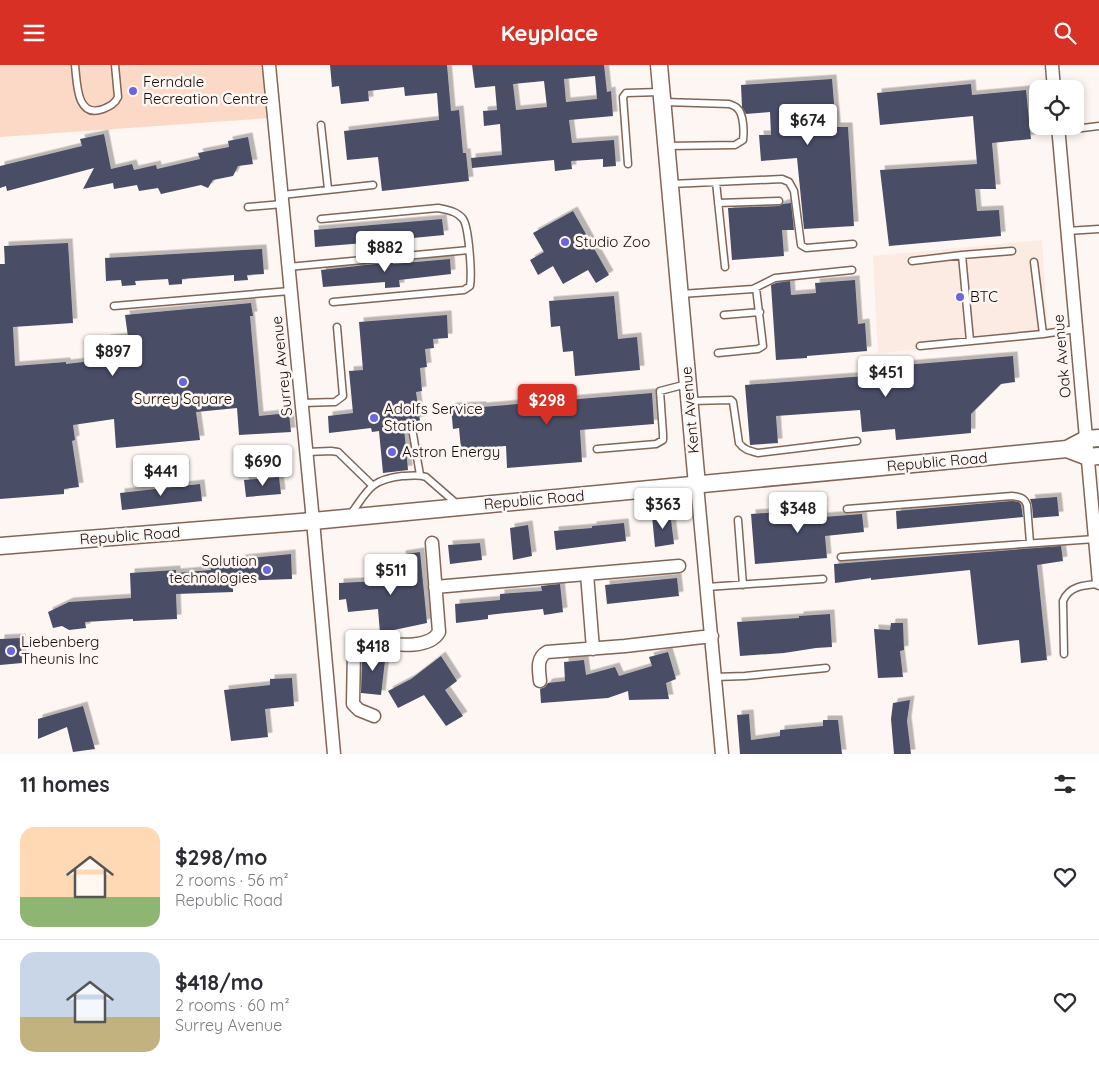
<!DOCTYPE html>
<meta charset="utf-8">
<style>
:root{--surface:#fff;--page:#f2f2f3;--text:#2b2b33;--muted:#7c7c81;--line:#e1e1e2;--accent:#d93025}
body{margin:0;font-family:Quicksand,sans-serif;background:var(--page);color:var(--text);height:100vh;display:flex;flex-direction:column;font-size:19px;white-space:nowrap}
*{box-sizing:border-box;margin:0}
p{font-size:16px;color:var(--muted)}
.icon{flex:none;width:28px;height:28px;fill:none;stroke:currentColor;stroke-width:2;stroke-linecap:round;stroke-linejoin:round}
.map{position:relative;height:689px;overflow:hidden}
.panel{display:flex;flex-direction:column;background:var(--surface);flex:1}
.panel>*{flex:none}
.fabs{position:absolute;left:1029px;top:15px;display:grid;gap:10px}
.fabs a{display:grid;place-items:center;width:55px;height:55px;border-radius:10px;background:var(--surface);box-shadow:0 2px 8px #0003;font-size:25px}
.price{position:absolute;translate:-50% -42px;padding:0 11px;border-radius:5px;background:#fff;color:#222;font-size:16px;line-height:32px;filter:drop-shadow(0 1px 2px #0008)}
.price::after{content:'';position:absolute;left:50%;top:30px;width:15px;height:11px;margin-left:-8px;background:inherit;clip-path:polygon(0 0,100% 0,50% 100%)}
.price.on{background:var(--accent);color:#fff}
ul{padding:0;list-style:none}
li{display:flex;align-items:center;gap:15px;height:125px;padding:0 20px}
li+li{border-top:1px solid var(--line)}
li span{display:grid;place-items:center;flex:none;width:140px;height:100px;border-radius:15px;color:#555}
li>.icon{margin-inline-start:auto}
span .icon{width:60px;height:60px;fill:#fffc;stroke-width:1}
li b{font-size:21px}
h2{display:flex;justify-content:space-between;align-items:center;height:60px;padding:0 20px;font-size:21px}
header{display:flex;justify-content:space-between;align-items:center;height:65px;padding:0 20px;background:var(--accent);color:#fff;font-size:22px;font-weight:700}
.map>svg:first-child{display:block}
.built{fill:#fbebe3}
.green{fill:#fcd8c7}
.building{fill:#4a4d66;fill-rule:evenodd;filter:url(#shadow)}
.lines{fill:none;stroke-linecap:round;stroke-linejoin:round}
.service-casing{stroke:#816557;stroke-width:9}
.minor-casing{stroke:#816557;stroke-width:15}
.secondary-casing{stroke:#816557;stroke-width:19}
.service{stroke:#fff;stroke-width:6}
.minor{stroke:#fff;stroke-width:12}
.secondary{stroke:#fff;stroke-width:16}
.poi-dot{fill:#6966df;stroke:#fdf6f3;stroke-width:2}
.labels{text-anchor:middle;stroke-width:5;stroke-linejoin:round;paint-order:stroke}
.poi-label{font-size:15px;fill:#170c07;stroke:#fdf6f3;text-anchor:start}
.street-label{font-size:15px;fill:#170c07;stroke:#fdf6f3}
</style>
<header><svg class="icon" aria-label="menu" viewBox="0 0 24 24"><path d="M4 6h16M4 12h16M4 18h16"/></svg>Keyplace<svg class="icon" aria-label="search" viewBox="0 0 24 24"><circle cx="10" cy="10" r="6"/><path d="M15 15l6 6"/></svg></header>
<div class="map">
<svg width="1099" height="689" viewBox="0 0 1099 689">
<defs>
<filter id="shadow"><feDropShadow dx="4.5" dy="-4.5" stdDeviation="0" flood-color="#0004"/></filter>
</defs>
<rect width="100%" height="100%" fill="#fdf6f3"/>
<path class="built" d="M1042 175 1048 273 878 288 873 191Z"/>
<path class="green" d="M0 0H264L269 53 0 72Z"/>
<path class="building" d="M330 0H447L451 46 459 45 463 88H466L469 116 382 126 378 92 347 95 344 66 439 55 437 28 405 31 404 22 368 26 369 36 341 39 339 21 332 22Z
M472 0H604L607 27 611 26 613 51 569 55 572 78 614 75 616 101 603 102V94L571 96 572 104 555 106 554 95 472 103 471 93 502 90 500 59 484 61 483 46 497 45 495 21 475 23ZM595 11 597 34 566 37 564 14ZM544 16 547 42 516 45 513 19Z
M832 14 836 62H848L854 161 804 164 797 93 761 96 759 70H771L770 47 746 49 742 42 741 20Z
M971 19 972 30 1026 25 1031 74 992 78 996 124H975L977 146 999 145 1001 171 889 181 880 105 977 99 973 51 880 60 877 28Z
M104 69 111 104 132 99 134 105 156 100 157 104 200 94 198 88 229 82 228 76 248 72 253 99 238 101 233 111 213 115 208 123 201 120 161 129 158 123 139 126 137 120 114 124 113 118 83 124 94 103 7 126 6 121 0 123V101L82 81 80 74Z
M791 138 794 165H782L784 191 732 195 728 143 779 141 783 139Z
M573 146 609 210 596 218 588 205 563 219 553 201 538 210 530 195 544 187 533 168Z
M442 154 444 170 392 175 393 187 378 189 377 177 315 182 314 165Z
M68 178 73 258 13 262 15 301 66 297V299L108 294 106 274 128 272 125 250 251 238 253 251H250L259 351 289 348 291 367 239 370 237 343 196 347 200 375 116 383 114 354 73 360 75 375 72 376 79 422 64 424V429L0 434V199H5L4 181Z
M262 184 264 209 247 210 248 215 234 216V210L182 214V219L169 220 168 214 135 216 136 220 122 221 121 215 106 216 105 193Z
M450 194 451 209 399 215 400 222 385 223V217L323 222 321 205 393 197V199Z
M855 215 858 259 865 258 867 286 807 291V293L776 295 771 220 776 218 790 216 791 230 816 228 815 218Z
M614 231 618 274 637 272 640 305 575 311 573 286 563 287 560 261 551 262 549 236Z
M447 250 448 273 433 274 434 283 425 284 427 302 420 303 422 326 416 327 420 356 411 357V363H404L408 405 383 408 379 366 372 367 371 363 329 368 328 351 353 348 349 306 363 305 359 257Z
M1013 291 1015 317 1001 319 971 349V368L896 375 895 364 862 367 860 345 776 351 778 378 750 380 745 320 892 309V301Z
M652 328 654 359 580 365 582 397 507 403 506 381 461 384 459 363 453 364 451 342 482 341V342Z
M279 412 281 429 246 432 244 415Z
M200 419 202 436 122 445 120 428Z
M1057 432 1059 451 1033 453 1032 440 1030 434Z
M1012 436 1019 437 1021 440 1023 452 897 464 896 446Z
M822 444 823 452 862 449 864 467 825 471 827 493 755 499 751 449Z
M670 447 674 479 655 482 652 451Z
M624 458 626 476 556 485 554 466 592 463V461Z
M528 460 532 491 513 495 510 463Z
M480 478 482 495 450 499 448 480Z
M1061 481 1063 496 1037 500 1047 595 1021 598 1019 575 978 580 970 505 871 515V513L835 518 834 499Z
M420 487 427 558 380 568 378 544 348 547 346 534 339 535V518L378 516 376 510 403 509 401 490Z
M291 489 292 514 233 516V527L176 529 177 554 133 556V554L85 557 86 563 69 565 62 561 53 563 48 547 69 537 131 533 130 508 176 505V508L211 505V503L242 501 241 494Z
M677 513 679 531 607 539 605 520Z
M560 519 563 547 544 550 543 544 488 550V554L456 558 455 539 500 535V529L542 526 541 521Z
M830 549 832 582 816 583 784 588 740 591 737 557 799 553V551Z
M891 558H903L904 585 900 586 903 612 878 613 874 564 890 565Z
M21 573 22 598 0 600V574Z
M367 585 386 587 381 630 361 628 362 587Z
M668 587 676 614 666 618 669 634 629 635 628 626 608 633 541 638 540 624 545 622 548 618 565 616 564 597 584 595 586 610 615 602 619 611 652 601 649 592Z
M441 591 457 616 445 625 463 651 446 661 424 630 398 643 388 626 411 614Z
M292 613 294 641 265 644 268 672 231 676 224 625 270 620V614Z
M910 635 907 656 911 689H894L891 654 893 638Z
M83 641 95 684 73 687 67 662 38 674V654Z
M749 649 751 675 780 671V665L823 661V655H838L842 689H740L737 650Z"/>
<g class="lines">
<g class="service-casing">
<path id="service" d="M75 0C77 17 76 54 103 44 110 41 115 39 118 32L115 0
M664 37 729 39C732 40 735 41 737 43 744 49 744 67 743 75L735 80 667 81
M321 60 328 124
M1058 66 1099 61
M628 99 623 32 626 28 660 27
M716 117 725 202
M671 119 782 114 789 117 794 126 801 180 806 183 853 179
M282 130 373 120
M718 138 779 136
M248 142 283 139
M321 154 438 143C447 145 457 146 463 154 469 162 472 210 470 221L464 225 333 237
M1067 166 1099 164
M912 196 962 190
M1034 197 1043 269
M288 202 469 185
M681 229 753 224 775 213 852 205
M114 241 290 226
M724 250 760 247
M970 276 962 190 1012 186
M920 281 1043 269 1076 264
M718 288 758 284 763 281 756 223
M691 336 731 335 733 337 739 378C744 385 750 386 758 388L857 376
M302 338 335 337 343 331 337 262
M413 369 420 410
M597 384 656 379 663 375V369L660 326 687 319
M307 387 331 386 338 387 372 420
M847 444 1012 431C1019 432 1024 432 1027 440L1030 478
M350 450C368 426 369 415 402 411 410 411 418 409 426 412L457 439
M738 455 743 520
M841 492 1095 474
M707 522 823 514
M1064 589 1063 536C1069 521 1084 520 1099 519
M715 612 745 611 826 603"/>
</g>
<g class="minor-casing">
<path id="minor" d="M269 0 313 456 334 689
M1052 0 1054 24
M1058 61 1099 518
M697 420 722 689
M587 509 593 584
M435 522 679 501
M540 616C539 605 536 593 547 587L625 581 712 571
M374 651 359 645 353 639 354 584 358 579 366 577C386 578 428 587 439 567L432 478"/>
</g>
<g class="secondary-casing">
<path id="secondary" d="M659 0 697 420
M1067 384 1088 392 1099 391
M0 481 313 456 955 395 1067 384 1086 374 1099 373"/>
</g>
<use href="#service" class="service"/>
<use href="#minor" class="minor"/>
<use href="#secondary" class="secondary"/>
</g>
<g class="poi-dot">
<circle cx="133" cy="26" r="5"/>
<circle cx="565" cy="177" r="5"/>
<circle cx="960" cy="232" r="5"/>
<circle cx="183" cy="317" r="5"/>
<circle cx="374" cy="353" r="5"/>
<circle cx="392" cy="387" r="5"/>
<circle cx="267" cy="505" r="5"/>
<circle cx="11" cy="586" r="5"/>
</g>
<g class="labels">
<g class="poi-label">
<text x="143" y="22">Ferndale<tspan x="143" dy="17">Recreation Centre</tspan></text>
<text x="575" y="182">Studio Zoo</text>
<text x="970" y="237">BTC</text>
<text x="183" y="339" text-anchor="middle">Surrey Square</text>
<text x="384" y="349">Adolfs Service<tspan x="384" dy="17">Station</tspan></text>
<text x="402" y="392">Astron Energy</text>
<text x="257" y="501" text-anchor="end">Solution<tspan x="257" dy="17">technologies</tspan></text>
<text x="21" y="582">Liebenberg<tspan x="21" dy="17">Theunis Inc</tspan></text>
</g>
<g class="street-label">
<text transform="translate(1062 291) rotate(-95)" y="5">Oak Avenue</text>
<text transform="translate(282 301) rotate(-96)" y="5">Surrey Avenue</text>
<text transform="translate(690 345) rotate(-95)" y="5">Kent Avenue</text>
<text transform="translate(937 397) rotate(-5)" y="5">Republic Road</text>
<text transform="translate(534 435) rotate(-5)" y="5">Republic Road</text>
<text transform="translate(130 471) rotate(-4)" y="5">Republic Road</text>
</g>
</g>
</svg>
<div class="fabs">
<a><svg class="icon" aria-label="locate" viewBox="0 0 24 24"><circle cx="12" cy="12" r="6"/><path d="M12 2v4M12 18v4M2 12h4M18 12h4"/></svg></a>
</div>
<b class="price" style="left:808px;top:81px">$674</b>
<b class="price" style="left:385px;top:208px">$882</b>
<b class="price" style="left:113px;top:312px">$897</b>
<b class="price" style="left:886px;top:333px">$451</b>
<b class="price on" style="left:547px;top:361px">$298</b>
<b class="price" style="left:263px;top:422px">$690</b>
<b class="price" style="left:161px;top:432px">$441</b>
<b class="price" style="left:663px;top:465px">$363</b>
<b class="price" style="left:798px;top:469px">$348</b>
<b class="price" style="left:391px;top:531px">$511</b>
<b class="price" style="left:373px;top:607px">$418</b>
</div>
<section class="panel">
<h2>11 homes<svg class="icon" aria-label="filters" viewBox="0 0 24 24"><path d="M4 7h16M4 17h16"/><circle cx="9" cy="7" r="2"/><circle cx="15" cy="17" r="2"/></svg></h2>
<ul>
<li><span style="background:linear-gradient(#ffd9b3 70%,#8fb573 0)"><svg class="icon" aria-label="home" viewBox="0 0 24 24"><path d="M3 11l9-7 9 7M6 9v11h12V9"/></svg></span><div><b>$298/mo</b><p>2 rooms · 56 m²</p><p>Republic Road</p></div><svg class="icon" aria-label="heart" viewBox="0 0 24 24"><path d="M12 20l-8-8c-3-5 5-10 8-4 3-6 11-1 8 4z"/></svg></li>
<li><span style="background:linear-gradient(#c9d6e8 65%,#c2b280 0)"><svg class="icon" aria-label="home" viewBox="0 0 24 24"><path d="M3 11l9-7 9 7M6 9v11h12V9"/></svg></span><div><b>$418/mo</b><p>2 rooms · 60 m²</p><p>Surrey Avenue</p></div><svg class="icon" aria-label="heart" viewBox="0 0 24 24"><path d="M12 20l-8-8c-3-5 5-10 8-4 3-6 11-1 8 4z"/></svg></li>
</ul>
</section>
